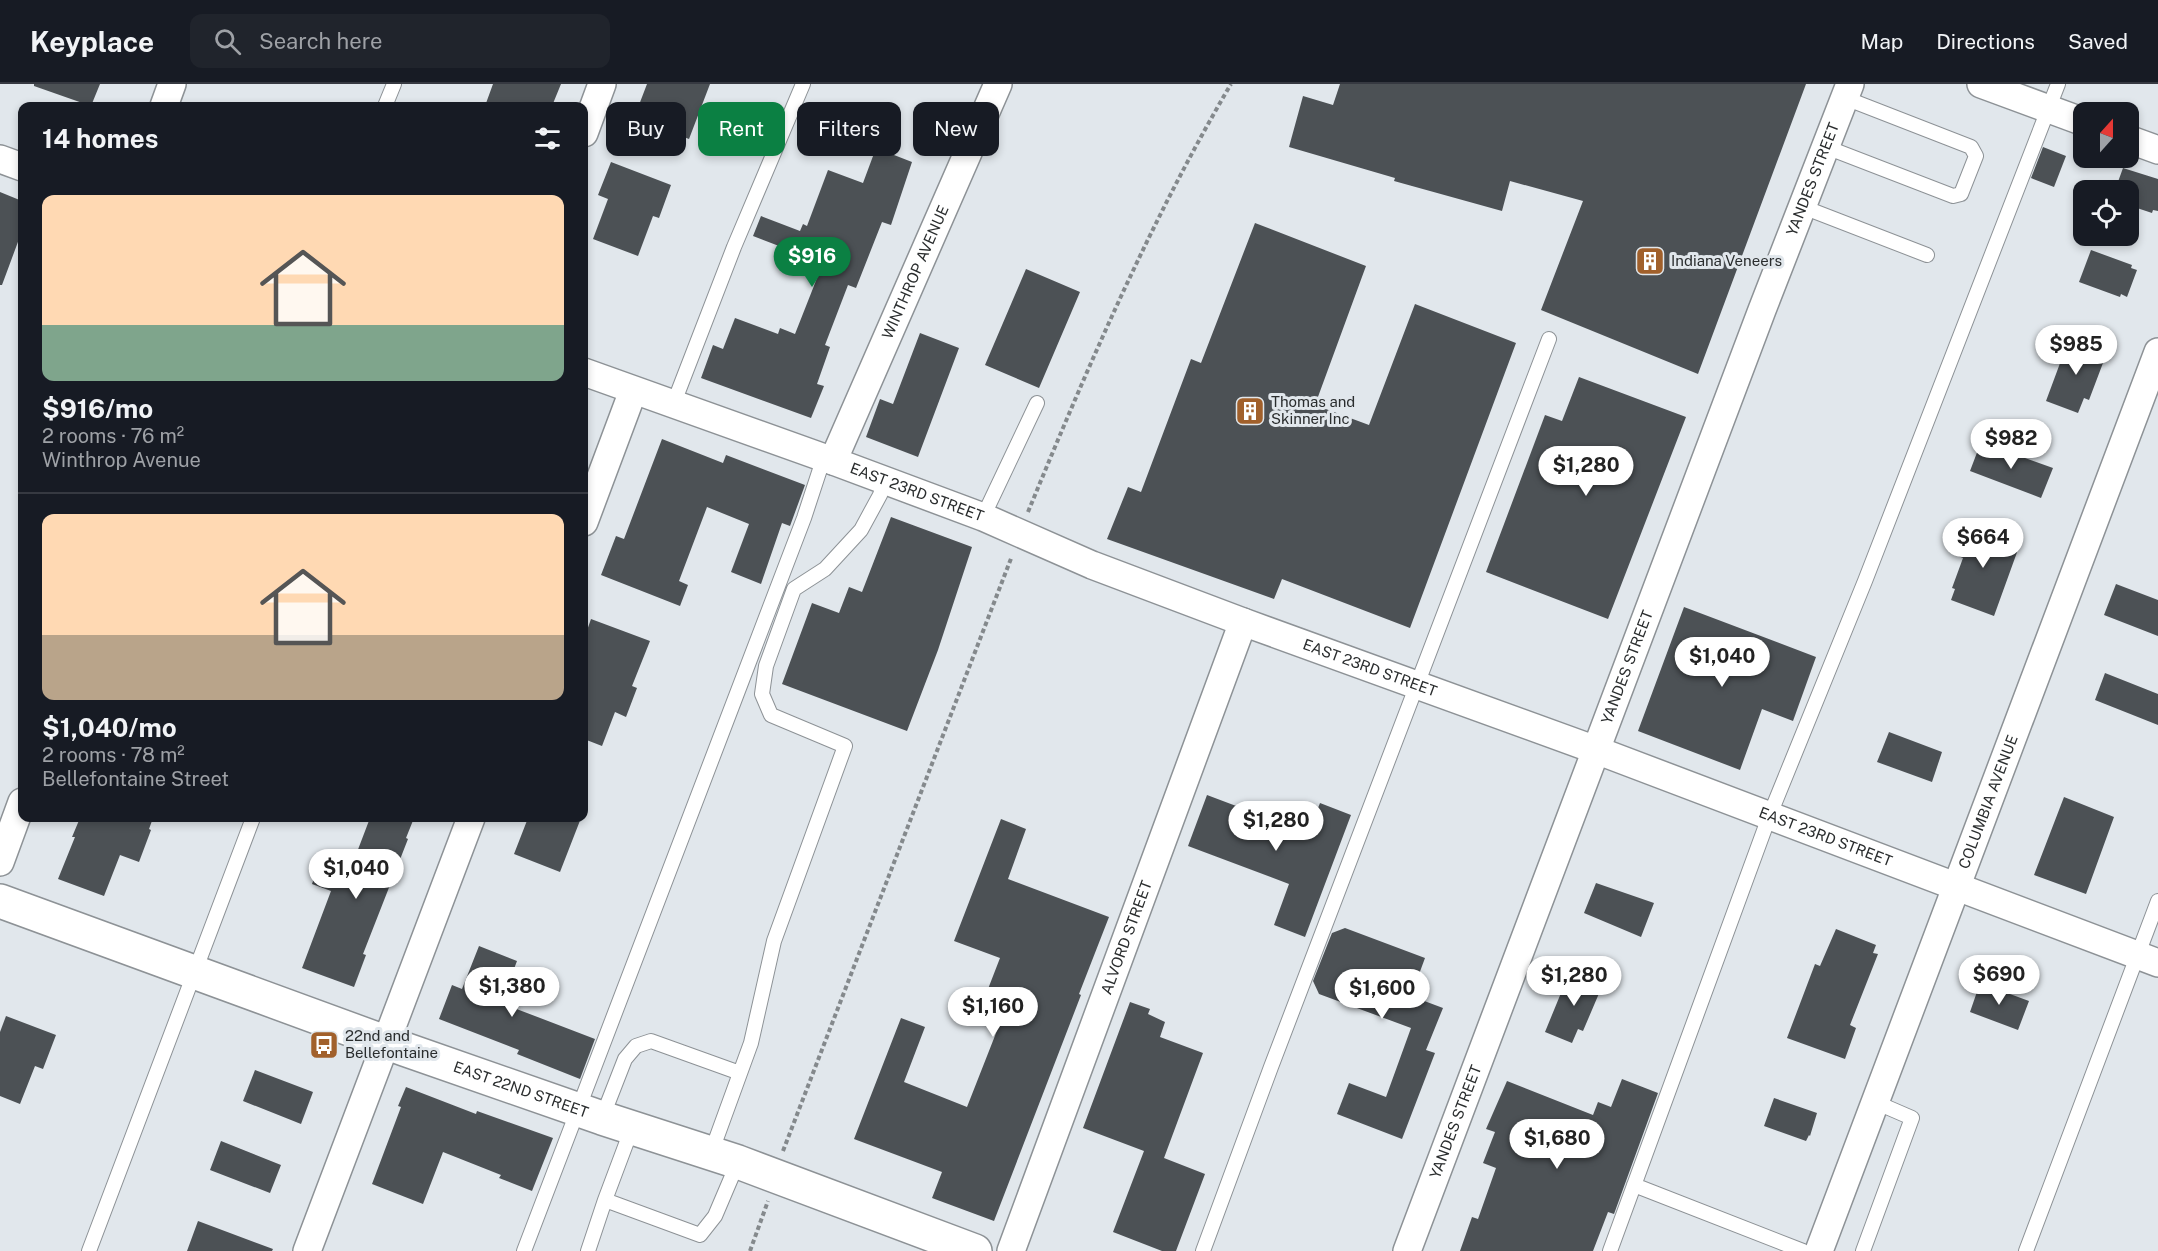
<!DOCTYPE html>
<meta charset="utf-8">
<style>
:root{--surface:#171b24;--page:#20242c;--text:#f1f3f6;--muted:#9ea1a6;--line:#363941;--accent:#0b8043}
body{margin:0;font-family:"Public Sans",sans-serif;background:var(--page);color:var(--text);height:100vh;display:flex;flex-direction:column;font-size:22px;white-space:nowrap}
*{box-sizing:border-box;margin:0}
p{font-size:20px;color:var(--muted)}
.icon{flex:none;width:33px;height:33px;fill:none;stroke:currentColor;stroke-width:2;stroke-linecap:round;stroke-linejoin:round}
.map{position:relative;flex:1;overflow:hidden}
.sheet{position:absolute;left:18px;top:18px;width:570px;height:720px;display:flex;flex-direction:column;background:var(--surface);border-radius:12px;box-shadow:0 3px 9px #0003}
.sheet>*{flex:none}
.top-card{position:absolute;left:606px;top:18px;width:570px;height:54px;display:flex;gap:12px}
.needle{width:39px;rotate:21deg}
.fabs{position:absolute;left:2073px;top:18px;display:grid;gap:12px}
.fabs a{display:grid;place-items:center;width:66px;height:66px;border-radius:12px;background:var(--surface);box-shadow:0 3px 9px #0003;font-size:30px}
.price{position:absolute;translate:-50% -51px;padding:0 14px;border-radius:21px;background:#fff;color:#222;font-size:20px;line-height:39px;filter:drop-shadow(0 2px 3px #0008)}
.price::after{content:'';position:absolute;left:50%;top:36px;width:18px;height:14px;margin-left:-9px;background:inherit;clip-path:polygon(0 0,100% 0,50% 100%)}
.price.active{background:var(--accent);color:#fff}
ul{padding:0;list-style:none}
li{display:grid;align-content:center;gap:12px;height:318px;padding:0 24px}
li+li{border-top:2px solid var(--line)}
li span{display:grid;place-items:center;height:186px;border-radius:12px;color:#555}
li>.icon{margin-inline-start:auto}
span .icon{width:108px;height:108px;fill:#fffc;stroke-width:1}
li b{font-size:26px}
h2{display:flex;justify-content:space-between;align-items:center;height:72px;padding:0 24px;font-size:26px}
.pill{padding:0 21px;border-radius:12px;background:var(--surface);box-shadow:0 3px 9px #0003;font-size:21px;line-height:54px}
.pill.active{background:var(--accent);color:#fff}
header{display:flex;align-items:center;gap:36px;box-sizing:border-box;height:84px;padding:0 30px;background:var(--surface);border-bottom:2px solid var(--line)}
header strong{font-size:28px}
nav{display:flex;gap:33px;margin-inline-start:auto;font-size:21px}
.search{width:420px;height:54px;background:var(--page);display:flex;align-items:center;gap:15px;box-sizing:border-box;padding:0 21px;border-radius:12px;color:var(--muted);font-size:22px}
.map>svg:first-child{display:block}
.building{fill:#4c5155}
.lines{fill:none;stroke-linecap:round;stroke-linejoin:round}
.lane-casing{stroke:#8d9296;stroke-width:16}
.street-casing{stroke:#8d9296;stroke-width:30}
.secondary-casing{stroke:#8d9296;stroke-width:36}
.path{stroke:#84898c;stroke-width:4;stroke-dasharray:4.5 3;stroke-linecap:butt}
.lane{stroke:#fff;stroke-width:14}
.street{stroke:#fff;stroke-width:27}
.secondary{stroke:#fff;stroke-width:33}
.labels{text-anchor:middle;stroke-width:6;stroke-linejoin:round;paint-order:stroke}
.street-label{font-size:15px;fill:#2a2d2e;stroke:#e1e7ec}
.poi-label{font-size:15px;fill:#2a2d2e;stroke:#e1e7ec;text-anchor:start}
</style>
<header>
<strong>Keyplace</strong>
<div class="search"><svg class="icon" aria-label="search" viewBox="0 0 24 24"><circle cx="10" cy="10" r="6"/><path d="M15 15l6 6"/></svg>Search here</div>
<nav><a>Map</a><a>Directions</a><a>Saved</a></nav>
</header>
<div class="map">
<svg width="2158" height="1167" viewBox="0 0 2158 1167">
<rect width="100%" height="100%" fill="#e1e7ec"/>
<path class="building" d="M34 0H100L91 22 34 2Z
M493 0H561L552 22H485Z
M647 0H710L689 55 634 34Z
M1340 0H1806L1698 290 1541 226 1583 117 1510 97 1502 127 1394 97 1395 94 1289 63 1303 12 1333 21Z
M2043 63 2066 72 2054 103 2031 94Z
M876 64 912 78 891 141 882 138 856 204 848 201 825 261 830 263 817 300 824 302 811 334 701 294 713 261 723 265 735 234 778 250 780 244 795 250 819 189 788 177 792 167 753 152 761 132 800 147 803 140 807 142 828 86 863 99Z
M611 78 671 101 659 134 653 132 638 172 593 155 608 115 598 111Z
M2123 84 2158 95V127L2153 126 2152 129 2128 121V106H2115Z
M0 108 22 117V147L2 201H0Z
M1255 139 1366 182 1315 321 1369 341 1415 220 1516 259 1410 544 1282 495 1274 515 1107 455 1128 403 1141 408 1191 275 1201 279Z
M2091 166 2132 181 2131 184 2137 186 2127 213 2121 210 2120 213 2079 198Z
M1026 185 1080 208 1039 304 985 281Z
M920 249 959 264 918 373 866 353 880 315 893 320Z
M2069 255 2106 271 2089 316 2084 314 2078 329 2046 317Z
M1579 293 1686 333 1608 535 1486 488 1545 331 1562 337Z
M662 355 723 379 726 371 805 401 790 442 782 439 761 500 731 488 749 440 707 423 679 497 688 501 680 522 601 491 616 452 624 455Z
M1981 358 2053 384 2041 414 1970 387Z
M891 433 972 463 938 566 907 647 782 600 812 519 839 529 849 503 862 508Z
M1964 439 2020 460 1994 532 1951 516 1955 505 1952 504 1963 474 1953 470Z
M2116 500 2158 516V552L2104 531Z
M1684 523 1816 573 1793 637 1762 625 1740 686 1638 647Z
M591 535 650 557 632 602 637 604 626 633 615 628 602 662 584 655V555Z
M2105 589 2158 610V641L2095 616Z
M1889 648 1942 668 1932 698 1877 678Z
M1207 711 1308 749 1320 719 1351 731 1305 853 1274 841 1289 800 1188 762Z
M2064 713 2114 733 2086 810 2034 791Z
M80 734H153L149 745 151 746 139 778 120 771 104 812 58 795 75 753H72Z
M370 734H414L406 754 408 755 363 870 366 871 354 903 302 884 331 807 312 800 318 783 328 787 335 769 354 776Z
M528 734H581L560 788 514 770Z
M1001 735 1026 745 1008 795 1109 833 1079 910 1081 911 994 1137 932 1114 942 1088 854 1055 901 934 925 943 904 998 967 1023 998 944 976 936 1000 874 954 857Z
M1596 799 1654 819 1641 853 1584 829Z
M1345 844 1425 874 1411 912 1443 924 1426 966 1435 969 1402 1055 1337 1030 1349 999 1386 1013 1411 944 1319 910 1313 897 1332 849Z
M1836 845 1876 861 1873 869 1878 870 1850 941 1856 944 1845 975 1787 954 1815 880 1820 882Z
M479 862 517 877 501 919 595 955 580 995 517 970 519 966 439 935 452 901 462 905Z
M1570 887 1603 900 1583 947 1578 945 1572 959 1545 948Z
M1980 899 2029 917 2018 946 1970 928Z
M1130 918 1150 925 1148 930 1165 938 1160 953 1203 969 1164 1074 1205 1090 1176 1167H1162L1113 1148 1144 1067 1083 1044Z
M6 932 56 951 43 985 35 982 20 1020 0 1012V948Z
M255 986 313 1008 301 1040 243 1017Z
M1622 995 1658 1009 1614 1130 1608 1128 1593 1167H1460L1472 1133 1478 1135 1496 1084 1483 1079 1495 1048 1486 1045 1507 997 1593 1031 1598 1018 1611 1023Z
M406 1003 476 1030 477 1027 553 1054 532 1107 499 1094 501 1091 443 1068 423 1120 372 1100 401 1023 398 1022Z
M1774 1014 1817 1029 1810 1052 1809 1051 1806 1057 1764 1042Z
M221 1057 281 1081 270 1109 210 1086Z
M198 1137 273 1165 272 1167H187Z"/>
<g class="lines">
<g class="lane-casing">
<path id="lane" d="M385 22 394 0
M1826 63 1953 112 1961 110 1976 72 1971 63 1845 14
M1803 123 1927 171
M673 321 734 163 803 0
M983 433 1037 319
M602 1034 625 975 636 962 651 957 740 989
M711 1069 751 959 774 857 845 662 771 631 762 610 766 582 794 505 825 485 861 446 880 411 885 396
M1634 1101 1803 1167
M605 1116 632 1044
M89 1167 253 734
M524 1167 804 434 824 373
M588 1167 605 1116 700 1151 715 1132 738 1078
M1203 1167 1271 983 1549 255
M1610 1167 1769 733 1865 497 2058 0
M1863 1167 1912 1034 1875 1018
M2026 1167 2158 817"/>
</g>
<g class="street-casing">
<g id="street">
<path d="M1981 0 2084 38"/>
<path d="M164 22 172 0"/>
<path d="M584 49 602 0"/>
<path d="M2128 55 2158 66"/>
<path d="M0 75 22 83"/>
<path id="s1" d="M584 288 833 377 983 433 1092 481 1243 538 1596 666 2158 879"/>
<path id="s2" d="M833 377 998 0"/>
<path d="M584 438 633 307"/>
<path d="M0 778 22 718"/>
<path d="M307 1167 471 734"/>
<path id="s3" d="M1011 1167 1243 538"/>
<path id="s4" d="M1407 1167 1762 226 1850 0"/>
<path id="s5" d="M1819 1167 2158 268"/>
</g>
</g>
<g class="secondary-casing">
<g id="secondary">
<path id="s6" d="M0 817 404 965 602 1034 738 1078 975 1167"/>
</g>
</g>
<path class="path" d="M1028 428C1088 282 1151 136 1231 0
M783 1067 1012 472
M750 1167 768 1117"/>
<use href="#lane" class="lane"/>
<use href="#street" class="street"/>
<use href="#secondary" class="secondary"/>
</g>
<defs>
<g id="building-square" transform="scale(1.5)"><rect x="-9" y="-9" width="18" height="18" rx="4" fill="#a1602b" stroke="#e1e7ec"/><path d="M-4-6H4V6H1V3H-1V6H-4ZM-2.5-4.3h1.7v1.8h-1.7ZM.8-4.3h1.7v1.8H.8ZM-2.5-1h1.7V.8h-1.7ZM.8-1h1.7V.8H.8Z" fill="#fff"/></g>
<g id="bus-square" transform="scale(1.5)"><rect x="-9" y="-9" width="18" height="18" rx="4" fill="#a1602b" stroke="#e1e7ec"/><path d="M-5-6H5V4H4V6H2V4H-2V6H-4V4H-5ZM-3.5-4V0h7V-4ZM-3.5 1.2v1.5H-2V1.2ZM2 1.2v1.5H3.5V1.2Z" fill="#fff"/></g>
</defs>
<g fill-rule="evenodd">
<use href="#building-square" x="1650" y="177"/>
<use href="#building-square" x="1250" y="327"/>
<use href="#bus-square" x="324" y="961"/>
</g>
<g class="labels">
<g class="street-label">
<text dy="5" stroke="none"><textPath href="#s4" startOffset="1146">YANDES STREET</textPath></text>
<text dy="5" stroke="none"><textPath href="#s2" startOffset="206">WINTHROP AVENUE</textPath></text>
<text dy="5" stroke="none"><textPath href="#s1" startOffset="354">EAST 23RD STREET</textPath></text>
<text dy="5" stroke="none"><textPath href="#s4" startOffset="624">YANDES STREET</textPath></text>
<text dy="5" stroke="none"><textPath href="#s1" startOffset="840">EAST 23RD STREET</textPath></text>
<text dy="5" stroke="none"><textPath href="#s5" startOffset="480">COLUMBIA AVENUE</textPath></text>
<text dy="5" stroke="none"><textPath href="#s1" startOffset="1326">EAST 23RD STREET</textPath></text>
<text dy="5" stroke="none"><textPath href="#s3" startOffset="334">ALVORD STREET</textPath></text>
<text dy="5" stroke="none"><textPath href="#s6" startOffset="554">EAST 22ND STREET</textPath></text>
<text dy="5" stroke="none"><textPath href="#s4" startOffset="138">YANDES STREET</textPath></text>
</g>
<g class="poi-label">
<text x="1671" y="182">Indiana Veneers</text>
<text x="1271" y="323">Thomas and<tspan x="1271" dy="17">Skinner Inc</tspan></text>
<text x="345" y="957">22nd and<tspan x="345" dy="17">Bellefontaine</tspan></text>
</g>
</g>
</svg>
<div class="fabs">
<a><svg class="needle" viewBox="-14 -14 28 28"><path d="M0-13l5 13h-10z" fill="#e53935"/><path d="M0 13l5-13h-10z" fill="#9ea1a6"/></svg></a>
<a><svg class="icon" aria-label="locate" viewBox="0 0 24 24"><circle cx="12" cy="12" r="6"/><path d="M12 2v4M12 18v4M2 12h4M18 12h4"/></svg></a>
</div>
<b class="price active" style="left:812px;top:204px">$916</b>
<b class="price" style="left:2076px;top:292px">$985</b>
<b class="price" style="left:2011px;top:386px">$982</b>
<b class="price" style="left:1586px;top:413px">$1,280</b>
<b class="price" style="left:1983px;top:485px">$664</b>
<b class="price" style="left:1722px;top:604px">$1,040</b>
<b class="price" style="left:1276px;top:768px">$1,280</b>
<b class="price" style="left:356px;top:816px">$1,040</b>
<b class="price" style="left:1999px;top:922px">$690</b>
<b class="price" style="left:1574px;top:923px">$1,280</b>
<b class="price" style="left:512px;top:934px">$1,380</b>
<b class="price" style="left:1382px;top:936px">$1,600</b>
<b class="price" style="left:993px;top:954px">$1,160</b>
<b class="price" style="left:1557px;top:1086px">$1,680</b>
<div class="top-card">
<a class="pill">Buy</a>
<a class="pill active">Rent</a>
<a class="pill">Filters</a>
<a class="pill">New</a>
</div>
<section class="sheet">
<h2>14 homes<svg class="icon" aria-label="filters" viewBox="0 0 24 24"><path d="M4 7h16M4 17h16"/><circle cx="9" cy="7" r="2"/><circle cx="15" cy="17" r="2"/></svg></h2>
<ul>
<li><span style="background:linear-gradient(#ffd9b3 70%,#7fa58c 0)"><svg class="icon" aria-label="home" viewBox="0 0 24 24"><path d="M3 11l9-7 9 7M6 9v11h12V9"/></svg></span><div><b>$916/mo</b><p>2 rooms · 76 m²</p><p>Winthrop Avenue</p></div></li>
<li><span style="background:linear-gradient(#ffd9b3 65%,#b9a48a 0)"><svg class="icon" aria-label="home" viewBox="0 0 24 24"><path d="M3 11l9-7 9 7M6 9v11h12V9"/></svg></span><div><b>$1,040/mo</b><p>2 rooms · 78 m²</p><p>Bellefontaine Street</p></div></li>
</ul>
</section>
</div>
